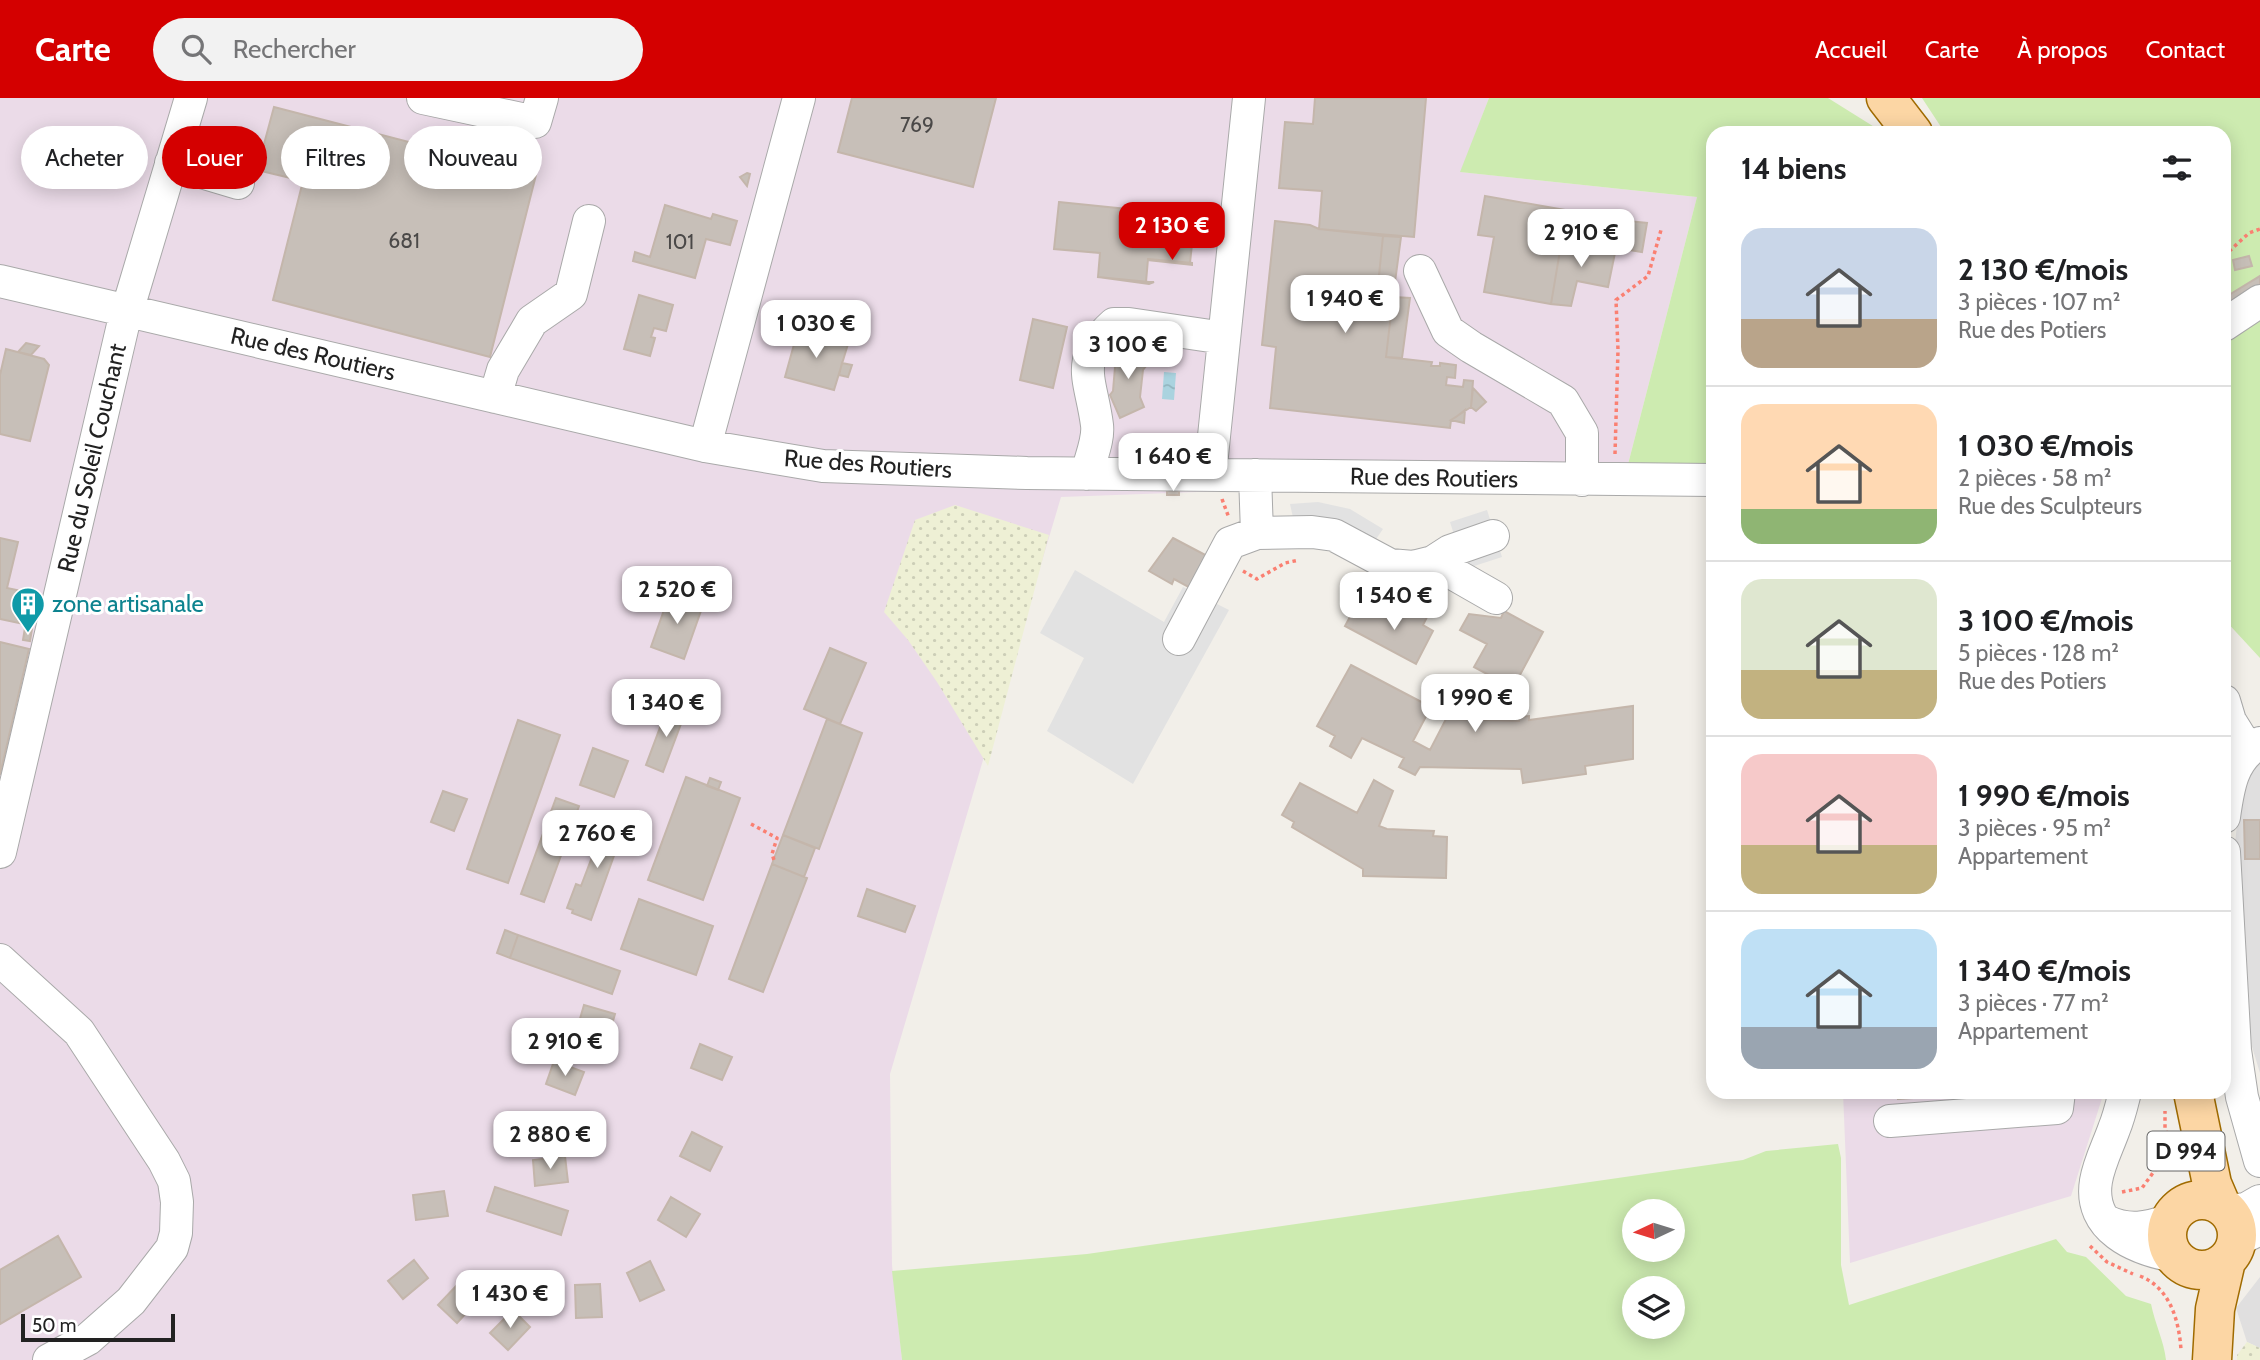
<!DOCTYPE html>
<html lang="fr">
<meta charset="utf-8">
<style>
:root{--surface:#fff;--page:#f2f2f2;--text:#202124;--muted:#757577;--line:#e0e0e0;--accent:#d40000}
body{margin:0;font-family:Cabin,sans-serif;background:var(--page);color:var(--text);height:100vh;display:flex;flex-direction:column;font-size:26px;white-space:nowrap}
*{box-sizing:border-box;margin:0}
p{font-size:23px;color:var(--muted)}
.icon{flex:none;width:38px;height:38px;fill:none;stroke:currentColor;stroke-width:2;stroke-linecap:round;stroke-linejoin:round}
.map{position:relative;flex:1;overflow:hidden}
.drawer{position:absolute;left:1706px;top:28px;width:525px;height:973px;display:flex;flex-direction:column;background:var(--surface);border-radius:21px;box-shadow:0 4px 18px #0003}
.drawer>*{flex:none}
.guide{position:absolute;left:21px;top:28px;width:665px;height:63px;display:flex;gap:14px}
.needle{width:46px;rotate:266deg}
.fabs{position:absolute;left:1622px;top:1101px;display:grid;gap:14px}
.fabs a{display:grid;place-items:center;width:63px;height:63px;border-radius:50%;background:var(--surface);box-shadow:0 4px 18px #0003;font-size:35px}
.scale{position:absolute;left:21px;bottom:18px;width:154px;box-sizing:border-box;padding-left:7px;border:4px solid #222;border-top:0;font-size:19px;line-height:24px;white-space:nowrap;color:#222;-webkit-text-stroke:5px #fff;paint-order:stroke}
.price{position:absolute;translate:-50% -60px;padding:0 16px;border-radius:14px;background:#fff;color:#222;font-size:23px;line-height:46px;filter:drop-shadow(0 2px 4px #0008)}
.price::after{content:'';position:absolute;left:50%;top:42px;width:21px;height:16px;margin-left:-10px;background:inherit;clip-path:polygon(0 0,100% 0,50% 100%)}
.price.active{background:var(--accent);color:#fff}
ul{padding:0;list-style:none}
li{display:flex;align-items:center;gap:21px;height:175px;padding:0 35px}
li+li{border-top:2px solid var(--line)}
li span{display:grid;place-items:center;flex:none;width:196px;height:140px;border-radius:21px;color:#555}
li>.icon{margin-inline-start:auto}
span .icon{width:84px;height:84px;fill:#fffc;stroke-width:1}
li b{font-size:30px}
h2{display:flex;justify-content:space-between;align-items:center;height:84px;padding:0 35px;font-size:30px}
.tag{padding:0 24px;border-radius:32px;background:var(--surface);box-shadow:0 4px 18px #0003;font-size:24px;line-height:63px}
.tag.active{background:var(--accent);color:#fff}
header{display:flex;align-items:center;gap:42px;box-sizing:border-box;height:98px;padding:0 35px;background:var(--accent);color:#fff}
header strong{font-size:33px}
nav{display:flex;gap:38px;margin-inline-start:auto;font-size:24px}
.search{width:490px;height:63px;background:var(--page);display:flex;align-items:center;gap:18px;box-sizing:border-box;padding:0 24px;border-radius:38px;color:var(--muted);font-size:26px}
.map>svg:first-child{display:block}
.residential{fill:#e0dfdf}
.industrial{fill:#ebdbe8}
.farmland{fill:url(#farmland-dots)}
.grass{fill:#cdebb0;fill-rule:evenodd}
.parking{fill:#e2e2e2}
.water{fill:url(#water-ripples)}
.building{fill:#c7bfb8;stroke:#c4b6ab;stroke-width:2}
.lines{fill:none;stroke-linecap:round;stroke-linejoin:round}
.minor-casing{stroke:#a9a9a9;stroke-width:34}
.major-casing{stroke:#a06b00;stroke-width:41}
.path{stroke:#fa8072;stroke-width:3.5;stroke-dasharray:3.5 3.5;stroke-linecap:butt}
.minor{stroke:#fff;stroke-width:32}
.major{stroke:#fcd6a4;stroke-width:38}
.labels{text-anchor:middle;stroke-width:6;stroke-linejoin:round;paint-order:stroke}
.number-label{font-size:21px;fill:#4b4948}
.shield{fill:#fff;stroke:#646464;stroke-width:2}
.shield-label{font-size:23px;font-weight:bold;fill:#222}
.street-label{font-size:24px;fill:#222;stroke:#fff}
.culture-label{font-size:24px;fill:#0d838f;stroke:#fff;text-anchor:start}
</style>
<header>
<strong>Carte</strong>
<div class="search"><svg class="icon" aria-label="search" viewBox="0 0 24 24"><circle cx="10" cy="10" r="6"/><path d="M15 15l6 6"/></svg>Rechercher</div>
<nav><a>Accueil</a><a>Carte</a><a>À propos</a><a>Contact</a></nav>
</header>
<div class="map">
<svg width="2260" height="1262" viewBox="0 0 2260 1262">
<defs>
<pattern id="farmland-dots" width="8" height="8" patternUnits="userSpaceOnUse" patternTransform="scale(1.75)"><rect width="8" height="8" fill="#eef0d5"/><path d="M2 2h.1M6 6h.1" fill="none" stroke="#ccceb7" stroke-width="1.8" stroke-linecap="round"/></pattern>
<pattern id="water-ripples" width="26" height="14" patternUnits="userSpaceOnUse" patternTransform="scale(1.75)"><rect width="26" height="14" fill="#aad3df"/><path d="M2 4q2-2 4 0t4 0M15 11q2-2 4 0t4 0" fill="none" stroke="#92b5bf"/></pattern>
</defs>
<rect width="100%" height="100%" fill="#f2efe9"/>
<path class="residential" d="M2260 658V975L2246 929 2233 765 2242 678Z
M2260 1179V1250L2247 1244 2236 1210Z"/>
<path class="industrial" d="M0 0H1489L1461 74 1697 99 1625 378 1061 399 890 976 892 1167 902 1262H0Z
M1843 994H2104L2071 1098 1850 1165Z"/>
<path class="farmland" d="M955 407 1049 437 988 668 937 584 908 542 884 514 915 422Z
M2247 1244 2260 1250V1262H2237V1257Z"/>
<path class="grass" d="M1489 0H1828L1884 35H1713V377L1625 378 1697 99 1460 74Z
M1922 0H2260V560L2224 521V35H1945Z
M1838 1046 1841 1060V1167L1849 1207 2056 1141 2067 1154 2086 1159 2126 1198 2151 1206C2155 1226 2164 1243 2166 1262H902L892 1173 1087 1156 1743 1062 1766 1053ZM1634 1113H1673V1152H1634ZM1634 1190H1673V1228H1634Z"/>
<path class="parking" d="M1318 404 1350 411 1383 431 1374 444 1294 424 1290 406Z
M1487 412 1502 459 1465 471 1450 424Z
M1075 472 1164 524 1183 489 1229 512 1133 686 1047 633 1084 560 1040 535Z"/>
<path class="water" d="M1164 274 1176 275 1174 302 1162 301Z"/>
<path class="building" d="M852 0H996L973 89 838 54Z
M1315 0H1426L1414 139 1319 131 1322 93 1279 90 1285 24 1313 26Z
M274 9 536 77 490 259 273 202 303 83 257 72Z
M747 75 750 76 747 88 740 79Z
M1485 98 1628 123 1623 151 1562 141 1551 206 1484 194 1494 139 1478 137Z
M1059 104 1195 118 1190 165 1148 161 1146 184 1098 179 1100 155 1054 151Z
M665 107 711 121 713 116 737 123 730 147 706 141 695 180 633 163 635 154 650 159Z
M1275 123 1310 127 1319 131 1383 138 1377 197 1393 199 1386 259 1432 264 1431 268H1440V265L1456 267 1455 280 1447 279 1446 287 1463 289 1464 282 1473 283 1471 309 1451 322 1450 330 1270 310 1276 249 1262 247Z
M1628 123 1647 125 1642 154 1623 151Z
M1383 138 1401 139 1393 199 1377 197Z
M1562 141 1616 150 1608 189 1577 183 1571 208 1551 206Z
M2249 158 2252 168 2235 172 2233 162Z
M1148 161 1192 165V167L1148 162Z
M2260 178V196L2224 219V200Z
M1098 179 1149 184H1154L1149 186Z
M639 197 673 207 666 233 654 230 651 239 655 240 650 258 624 251Z
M1393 199 1410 200 1402 260 1386 259Z
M1033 221 1067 229 1053 290 1020 282Z
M798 232 848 246 834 292 785 279Z
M26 245 39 248 31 257 18 254Z
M1128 246 1150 263 1143 272 1140 299 1144 309 1120 320 1110 297 1113 293 1115 269 1112 266Z
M6 251 44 261 49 267 30 343 0 336V277Z
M842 265 852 267 848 279 839 277Z
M1473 290 1486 304 1476 313 1471 309Z
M1465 312 1464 325 1451 322 1456 319Z
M1167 393H1179V397H1167Z
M0 440 18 444 7 490 31 495 24 526 0 521Z
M1173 440 1211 460 1194 492 1174 481 1172 486 1149 473Z
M670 495 703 507 684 561 651 549Z
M1390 495 1429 515H1379Z
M1504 513 1543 534 1513 590 1474 569 1487 546 1460 532 1469 516 1501 520Z
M1352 515H1429L1423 527 1433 533 1416 566 1345 528Z
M25 530 32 531 30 543 23 542Z
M0 544 29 551 0 677Z
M830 550 866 565 840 626 804 611Z
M1351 567 1431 609 1413 643 1430 652 1446 621 1519 623V619L1529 618V622L1633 608V661L1585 668 1586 676 1523 685 1521 671 1420 669 1415 677 1399 669 1404 660 1362 640 1351 660 1330 648 1335 638 1317 628Z
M668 608 685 615 663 674 646 667Z
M827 621 862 635 819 751 783 737Z
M518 622 560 637 508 785 467 771Z
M593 650 628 663 614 699 580 687Z
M686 679 740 700 703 802 648 782Z
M710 680 721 684 718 692 707 688Z
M1374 682 1393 693 1379 728 1387 731 1434 733 1433 738 1447 739 1446 780 1363 778V771L1292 729 1294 724 1282 717 1300 685 1357 715Z
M443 693 467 701 454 733 431 724Z
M556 700 579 708 544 804 521 796Z
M608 717 626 724 591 822 572 815 573 812 567 810 576 786 581 788Z
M2244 722H2260V761H2245Z
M783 737 815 750 804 779 772 766Z
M772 766 807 780 763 894 729 881Z
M867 791 915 808 905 834 858 818Z
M639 801 713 828 696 877 621 851Z
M505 832 518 837 510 860 497 855Z
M518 837 620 873 612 896 510 860Z
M584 907 615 916 608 940 577 931Z
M700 946 732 959 722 982 691 970Z
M554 963 584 974 575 997 546 986Z
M1897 994H2013L1898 1001Z
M692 1034 722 1049 710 1073 680 1058Z
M565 1058 568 1084 535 1088 533 1062Z
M495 1089 568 1113 561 1137 487 1113Z
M444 1093 448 1118 416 1122 413 1097Z
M671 1099 700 1116 686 1139 658 1122Z
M58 1138 81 1179 0 1226V1172Z
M414 1162 428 1180 403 1201 388 1183Z
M650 1163 664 1192 640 1203 627 1175Z
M460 1184 479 1201 457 1225 438 1207Z
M600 1186 602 1219 576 1220 575 1187Z
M513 1212 530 1229 508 1252 490 1235Z"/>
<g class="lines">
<g class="minor-casing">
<path id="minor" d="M423 0 535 24 542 0
M171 65 238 85
M1420 173 1448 233 1471 249 1563 303 1582 335V382
M0 183 705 348 823 368 1027 375 1713 382
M2224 227 2260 203
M495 299 503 272 532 223 571 196 589 123
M705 348 799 0
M1087 376C1090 361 1099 342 1097 327 1091 280 1073 263 1114 226H1129L1224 240
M1210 377 1249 0
M1255 377 1257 435 1312 434 1334 437 1390 467 1413 469 1433 464 1450 453 1493 438
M1433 464 1496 500
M1179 541 1230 445 1257 435
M2224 603 2230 623 2248 652
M2224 719C2228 690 2232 660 2260 645
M0 754 123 227 191 0
M2224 754 2235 952 2242 999 2260 1063
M0 862 79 934 164 1063 174 1083 177 1104 176 1135 172 1150 131 1203 88 1241 49 1262
M2125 994C2122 1006 2119 1019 2114 1031 2108 1048 2099 1065 2096 1083 2088 1131 2135 1151 2174 1158
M1890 1023 2057 1010 2059 994
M2229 1113 2246 1111 2260 1103
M2106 1123C2129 1134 2147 1130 2170 1122
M2237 1142 2254 1134 2260 1128"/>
</g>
<g class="major-casing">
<path id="major" d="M1886 0 1913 35
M2193 994 2212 1086 2221 1107
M2167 1137a35 35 0 1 1 70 0a35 35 0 1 1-70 0Z
M2212 1262 2215 1211 2226 1163"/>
</g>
<path class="path" d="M2224 158 2249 135 2260 131
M1615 356 1618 252 1616 202 1648 178 1661 132
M1222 401 1229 420
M1243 473 1257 481 1285 465 1299 462
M751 726 777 740 772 756 774 762
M2122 1094 2142 1090 2171 1050 2165 1030V1013
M2090 1148 2107 1164 2133 1176
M2140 1178C2170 1190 2179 1222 2181 1252"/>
<use href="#minor" class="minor"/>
<use href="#major" class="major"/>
</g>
<defs>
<g id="building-pin" transform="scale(1.75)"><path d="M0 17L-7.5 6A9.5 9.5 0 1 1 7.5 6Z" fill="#0f9aa8" stroke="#fff"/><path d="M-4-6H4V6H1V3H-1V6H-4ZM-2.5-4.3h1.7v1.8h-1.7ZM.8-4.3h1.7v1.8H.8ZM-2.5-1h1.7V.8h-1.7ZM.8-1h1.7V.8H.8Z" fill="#fff"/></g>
</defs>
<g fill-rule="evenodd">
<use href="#building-pin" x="28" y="506"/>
</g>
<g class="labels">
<g class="number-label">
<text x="917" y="34">769</text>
<text x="404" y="150">681</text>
<text x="680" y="151">101</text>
</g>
<rect class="shield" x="2147.5" y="1033.5" width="77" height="39" rx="5"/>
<g class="shield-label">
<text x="2186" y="1061">D 994</text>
</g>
<g class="street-label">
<text transform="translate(313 256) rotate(13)" y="8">Rue des Routiers</text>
<text transform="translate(92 360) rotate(-77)" y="8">Rue du Soleil Couchant</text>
<text transform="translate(868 366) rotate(4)" y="8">Rue des Routiers</text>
<text transform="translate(1434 380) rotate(1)" y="8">Rue des Routiers</text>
</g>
<g class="culture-label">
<text x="52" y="514">zone artisanale</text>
</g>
</g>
</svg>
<div class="fabs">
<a><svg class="needle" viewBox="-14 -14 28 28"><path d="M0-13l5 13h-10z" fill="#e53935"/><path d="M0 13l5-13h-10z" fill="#757577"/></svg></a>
<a><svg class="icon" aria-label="layers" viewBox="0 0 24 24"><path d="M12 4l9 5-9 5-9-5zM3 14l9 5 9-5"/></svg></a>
</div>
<div class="scale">50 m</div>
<b class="price active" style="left:1172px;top:164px">2 130 €</b>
<b class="price" style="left:1581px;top:171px">2 910 €</b>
<b class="price" style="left:1345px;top:237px">1 940 €</b>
<b class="price" style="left:816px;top:262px">1 030 €</b>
<b class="price" style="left:1128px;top:283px">3 100 €</b>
<b class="price" style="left:1173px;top:395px">1 640 €</b>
<b class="price" style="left:677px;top:528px">2 520 €</b>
<b class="price" style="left:1394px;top:534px">1 540 €</b>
<b class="price" style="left:1475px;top:636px">1 990 €</b>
<b class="price" style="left:666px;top:641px">1 340 €</b>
<b class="price" style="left:597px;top:772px">2 760 €</b>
<b class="price" style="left:565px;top:980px">2 910 €</b>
<b class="price" style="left:550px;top:1073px">2 880 €</b>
<b class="price" style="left:510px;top:1232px">1 430 €</b>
<div class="guide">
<a class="tag">Acheter</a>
<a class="tag active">Louer</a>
<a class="tag">Filtres</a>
<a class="tag">Nouveau</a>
</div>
<section class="drawer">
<h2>14 biens<svg class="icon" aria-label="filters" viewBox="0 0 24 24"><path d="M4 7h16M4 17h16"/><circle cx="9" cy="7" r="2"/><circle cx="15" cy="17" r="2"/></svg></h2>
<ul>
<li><span style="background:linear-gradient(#c9d6e8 65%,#b9a48a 0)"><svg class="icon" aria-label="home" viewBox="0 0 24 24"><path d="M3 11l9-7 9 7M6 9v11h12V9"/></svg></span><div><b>2 130 €/mois</b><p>3 pièces · 107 m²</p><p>Rue des Potiers</p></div></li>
<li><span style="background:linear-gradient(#ffd9b3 75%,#8fb573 0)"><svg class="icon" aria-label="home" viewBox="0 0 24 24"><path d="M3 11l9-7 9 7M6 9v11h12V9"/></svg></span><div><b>1 030 €/mois</b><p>2 pièces · 58 m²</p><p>Rue des Sculpteurs</p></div></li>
<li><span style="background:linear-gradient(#dfe7d0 65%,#c2b280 0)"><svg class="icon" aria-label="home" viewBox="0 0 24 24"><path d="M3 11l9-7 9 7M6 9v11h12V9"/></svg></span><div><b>3 100 €/mois</b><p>5 pièces · 128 m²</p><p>Rue des Potiers</p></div></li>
<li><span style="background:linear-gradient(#f6c9c9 65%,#c2b280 0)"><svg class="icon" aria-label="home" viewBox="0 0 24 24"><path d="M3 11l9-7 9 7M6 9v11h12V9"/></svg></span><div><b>1 990 €/mois</b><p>3 pièces · 95 m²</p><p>Appartement</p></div></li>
<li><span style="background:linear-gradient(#bfe0f5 70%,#9aa5b1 0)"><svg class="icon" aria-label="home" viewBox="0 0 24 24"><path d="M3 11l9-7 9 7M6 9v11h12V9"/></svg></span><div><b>1 340 €/mois</b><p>3 pièces · 77 m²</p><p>Appartement</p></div></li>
</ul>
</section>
</div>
